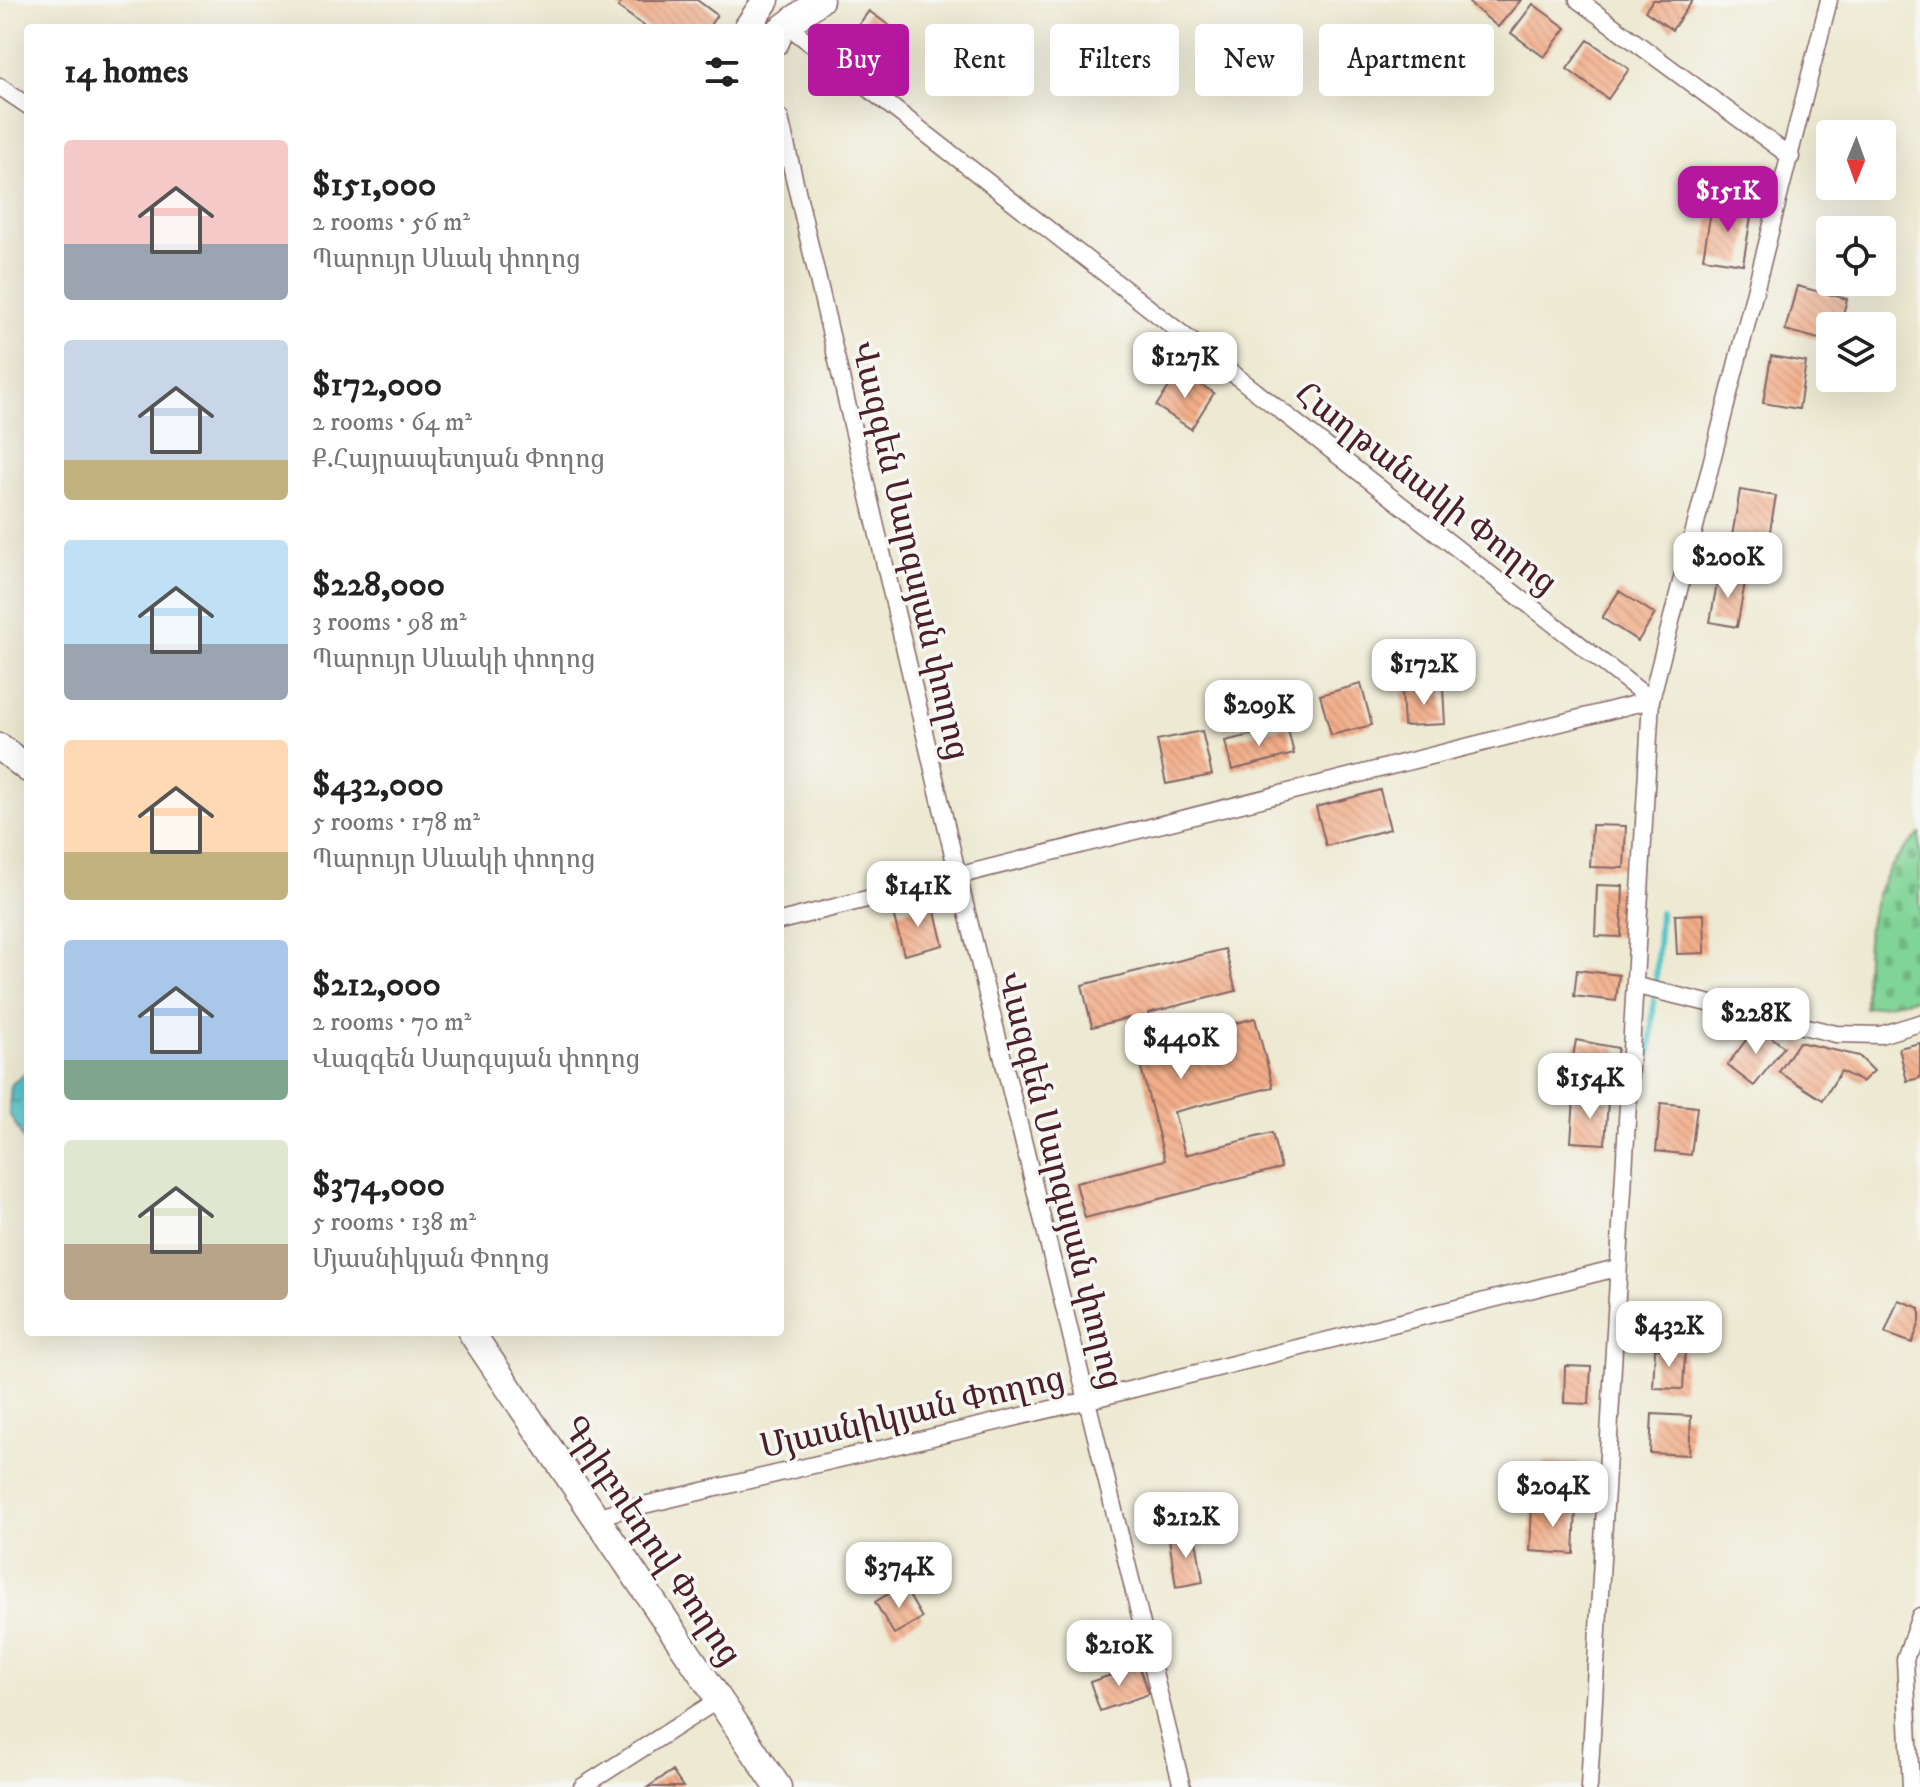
<!DOCTYPE html>
<meta charset="utf-8">
<style>
:root{--surface:#fff;--page:#f6f6f6;--text:#222;--muted:#767676;--accent:#b5179e}
body{margin:0;font-family:"IM FELL DW Pica","Noto Serif Armenian",serif;background:var(--page);color:var(--text);height:100vh;display:flex;flex-direction:column;font-size:30px;white-space:nowrap}
*{box-sizing:border-box;margin:0}
p{font-size:26px;color:var(--muted)}
.icon{flex:none;width:44px;height:44px;fill:none;stroke:currentColor;stroke-width:2;stroke-linecap:round;stroke-linejoin:round}
.map{position:relative;flex:1;overflow:hidden}
.drawer{position:absolute;left:24px;top:24px;width:760px;height:1312px;display:flex;flex-direction:column;background:var(--surface);border-radius:8px;box-shadow:0 8px 32px #0002}
.drawer>*{flex:none}
.banner{position:absolute;left:808px;top:24px;width:760px;height:72px;display:flex;gap:16px}
.needle{width:52px;rotate:181deg}
.buttons{position:absolute;left:1816px;top:120px;display:grid;gap:16px}
.buttons a{display:grid;place-items:center;width:80px;height:80px;border-radius:8px;background:var(--surface);box-shadow:0 8px 32px #0002;font-size:40px}
.price{position:absolute;translate:-50% -68px;padding:0 18px;border-radius:16px;background:#fff;color:#222;font-size:26px;line-height:52px;filter:drop-shadow(0 2px 4px #0008)}
.price::after{content:'';position:absolute;left:50%;top:48px;width:24px;height:18px;margin-left:-12px;background:inherit;clip-path:polygon(0 0,100% 0,50% 100%)}
.price.current{background:var(--accent);color:#fff}
ul{padding:0;list-style:none}
li{display:flex;align-items:center;gap:24px;height:200px;padding:0 40px}
li span{display:grid;place-items:center;flex:none;width:224px;height:160px;border-radius:8px;color:#555}
li>.icon{margin-inline-start:auto}
span .icon{width:96px;height:96px;fill:#fffc;stroke-width:1}
li b{font-size:34px}
h2{display:flex;justify-content:space-between;align-items:center;height:96px;padding:0 40px;font-size:34px}
.chip{padding:0 28px;border-radius:8px;background:var(--surface);box-shadow:0 8px 32px #0002;font-size:28px;line-height:72px}
.chip.current{background:var(--accent);color:#fff}
.map>svg:first-child{display:block}
.cemetery{fill:url(#cemetery-stones);stroke:#657a61;stroke-width:2}
.water{fill:url(#water-ripples);stroke:#50727a;stroke-width:2}
.lines{fill:none;stroke-linecap:round;stroke-linejoin:round}
.stream{stroke:#56c4ca;stroke-width:6}
.building{fill:url(#building-back-hatch)}
.minor-casing{stroke:#836665;stroke-width:19}
.primary-casing{stroke:#836665;stroke-width:29}
.minor{stroke:#fff;stroke-width:16}
.primary{stroke:#fff;stroke-width:26}
.labels{text-anchor:middle;stroke-width:7;stroke-linejoin:round;paint-order:stroke}
.street-label{font-size:34px;fill:#4a1f2b;stroke:#f6f6f2}
</style>
<div class="map">
<svg width="1920" height="1787" viewBox="0 0 1920 1787">
<defs>
<pattern id="cemetery-stones" width="16" height="16" patternUnits="userSpaceOnUse" patternTransform="scale(2)"><rect width="16" height="16" fill="#80d497"/><path d="M2 7V4a2 2 0 0 1 4 0v3zM10 15v-3a2 2 0 0 1 4 0v3z" fill="#70b682"/></pattern>
<pattern id="water-ripples" width="26" height="14" patternUnits="userSpaceOnUse" patternTransform="scale(2)"><rect width="26" height="14" fill="#56c4ca"/><path d="M2 4q2-2 4 0t4 0M15 11q2-2 4 0t4 0" fill="none" stroke="#499fa4"/></pattern>
<pattern id="building-back-hatch" width="6" height="6" patternUnits="userSpaceOnUse" patternTransform="scale(2)"><rect width="6" height="6" fill="#f2ad89"/><path d="M-1 5l2 2M0 0l6 6M5-1l2 2" fill="none" stroke="#d19476"/></pattern>
</defs>
<rect width="100%" height="100%" fill="#f6f6f2"/>
<filter id="ink" filterUnits="userSpaceOnUse"><feTurbulence type="fractalNoise" baseFrequency=".0125" numOctaves="2"/><feDisplacementMap in="SourceGraphic" scale="16" xChannelSelector="R" yChannelSelector="G"/><feConvolveMatrix kernelMatrix="1 2 1 2 8 2 1 2 1" color-interpolation-filters="sRGB"/></filter>
<filter id="wash" filterUnits="userSpaceOnUse"><feTurbulence type="fractalNoise" baseFrequency=".006" numOctaves="4" result="noise"/><feDisplacementMap in="SourceGraphic" scale="32" xChannelSelector="R" yChannelSelector="G"/><feGaussianBlur stdDeviation="1.8" result="paint"/><feColorMatrix in="noise" values="0 0 0 0 0 0 0 0 0 0 0 0 0 0 0 0 0 1.4 0 .05"/><feComposite in="paint" operator="in"/></filter>
<g filter="url(#wash)">
<rect width="100%" height="100%" fill="#ede9d2"/>
<path class="cemetery" d="M1920 834V998L1865 1008C1866 937 1863 884 1920 834Z"/>
<path class="water" d="M28 1070V1148L9 1113 11 1085Z"/>
<g class="lines">
<path class="stream" d="M1656 981 1660 913
M1650 1055 1654 1000"/>
</g>
<g id="blocks">
<path class="building" d="M623 0H697L717 15 708 28H647L618 7Z
M1472 0H1521L1498 27 1469 3Z
M1653 0H1693L1672 30 1645 11Z
M1533 4 1566 28 1544 57 1511 33Z
M869 11 894 29 869 61 845 43Z
M1588 40 1629 69 1608 99 1567 69Z
M1712 205 1752 211 1743 264 1703 258Z
M1797 286 1847 299 1840 326H1830V342L1785 330Z
M1771 356 1806 362 1799 409 1763 403Z
M1180 371 1214 393 1191 429 1156 406Z
M1740 490 1776 496 1768 542 1732 536Z
M1719 572 1746 577 1737 627 1710 622Z
M1619 591 1655 614 1638 641 1602 618Z
M1361 684 1372 725 1331 735 1320 695Z
M1443 688 1445 724 1404 726 1402 690Z
M1287 726 1294 754 1232 770 1225 741Z
M1202 731 1212 775 1166 784 1157 740Z
M1380 790 1390 829 1326 846 1316 807Z
M1592 825 1626 826 1624 868 1590 867Z
M1597 885 1623 886 1621 937 1595 936Z
M933 903 943 945 904 955 893 913Z
M1704 914 1705 953 1677 954 1675 915Z
M1225 949 1236 991 1148 1013 1156 1044 1255 1018 1273 1087 1174 1112 1185 1155 1272 1133 1281 1168 1085 1218 1076 1183 1165 1160 1128 1018 1092 1027 1082 985Z
M1577 970 1619 975 1616 1001 1574 996Z
M1757 1026 1784 1047 1754 1086 1727 1065Z
M1576 1040 1618 1048 1612 1081 1570 1073Z
M1799 1042 1859 1056 1874 1071 1862 1082 1841 1071 1823 1100 1779 1072Z
M1920 1043V1078L1907 1081 1899 1048Z
M1574 1098 1608 1100 1605 1144 1571 1142Z
M1661 1103 1697 1107 1691 1155 1656 1151Z
M1898 1300 1920 1308V1322L1912 1343 1885 1333Z
M1655 1349 1685 1351 1683 1389 1653 1388Z
M1565 1366 1591 1367 1589 1404 1564 1403Z
M1652 1414 1691 1416 1689 1455 1650 1453Z
M1543 1462 1581 1463 1579 1487 1542 1485Z
M1532 1505 1576 1507 1574 1554 1530 1551Z
M1195 1534 1203 1582 1176 1587 1169 1538Z
M903 1585 922 1618 894 1634 875 1602Z
M1139 1666 1149 1694 1100 1711 1090 1682Z
M672 1771 683 1787H648Z"/>
</g>
</g>
<g filter="url(#ink)">
<use href="#blocks" fill-opacity="0" stroke="#836665" stroke-width="2"/>
<g class="lines">
<g class="minor-casing">
<path id="minor" d="M1578 0 1791 157
M780 45 788 26 1651 700
M0 87 28 106
M780 118 958 876 1182 1787
M780 921 1651 700
M1637 986 1836 1034 1880 1035 1920 1023
M593 1517 1085 1401 1617 1268
M582 1787 718 1700
M1589 1787 1651 700 1829 0
M1911 1787 1905 1659 1920 1616"/>
</g>
<g class="primary-casing">
<path id="primary" d="M747 28 766 0
M780 30 820 0
M0 747 28 769
M471 1332 778 1787"/>
</g>
<use href="#minor" class="minor"/>
<use href="#primary" class="primary"/>
</g>
</g>
<g class="labels">
<g class="street-label">
<text transform="translate(1427 487) rotate(38)" y="12">Հաղթանակի Փողոց</text>
<text transform="translate(912 550) rotate(77)" y="12">Վազգեն Սարգսյան փողոց</text>
<text transform="translate(1062 1180) rotate(76)" y="12">Վազգեն Սարգսյան փողոց</text>
<text transform="translate(912 1411) rotate(-13)" y="12">Մյասնիկյան Փողոց</text>
<text transform="translate(653 1540) rotate(56)" y="12">Գրիբոեդով Փողոց</text>
</g>
</g>
</svg>
<div class="buttons">
<a><svg class="needle" viewBox="-14 -14 28 28"><path d="M0-13l5 13h-10z" fill="#e53935"/><path d="M0 13l5-13h-10z" fill="#767676"/></svg></a>
<a><svg class="icon" aria-label="locate" viewBox="0 0 24 24"><circle cx="12" cy="12" r="6"/><path d="M12 2v4M12 18v4M2 12h4M18 12h4"/></svg></a>
<a><svg class="icon" aria-label="layers" viewBox="0 0 24 24"><path d="M12 4l9 5-9 5-9-5zM3 14l9 5 9-5"/></svg></a>
</div>
<b class="price current" style="left:1728px;top:234px">$151K</b>
<b class="price" style="left:1185px;top:400px">$127K</b>
<b class="price" style="left:1728px;top:600px">$200K</b>
<b class="price" style="left:1424px;top:707px">$172K</b>
<b class="price" style="left:1259px;top:748px">$209K</b>
<b class="price" style="left:918px;top:929px">$141K</b>
<b class="price" style="left:1756px;top:1056px">$228K</b>
<b class="price" style="left:1181px;top:1081px">$440K</b>
<b class="price" style="left:1590px;top:1121px">$154K</b>
<b class="price" style="left:1669px;top:1369px">$432K</b>
<b class="price" style="left:1553px;top:1529px">$204K</b>
<b class="price" style="left:1186px;top:1560px">$212K</b>
<b class="price" style="left:899px;top:1610px">$374K</b>
<b class="price" style="left:1119px;top:1688px">$210K</b>
<div class="banner">
<a class="chip current">Buy</a>
<a class="chip">Rent</a>
<a class="chip">Filters</a>
<a class="chip">New</a>
<a class="chip">Apartment</a>
</div>
<section class="drawer">
<h2>14 homes<svg class="icon" aria-label="filters" viewBox="0 0 24 24"><path d="M4 7h16M4 17h16"/><circle cx="9" cy="7" r="2"/><circle cx="15" cy="17" r="2"/></svg></h2>
<ul>
<li><span style="background:linear-gradient(#f6c9c9 65%,#9aa5b1 0)"><svg class="icon" aria-label="home" viewBox="0 0 24 24"><path d="M3 11l9-7 9 7M6 9v11h12V9"/></svg></span><div><b>$151,000</b><p>2 rooms · 56 m²</p><p>Պարույր Սևակ փողոց</p></div></li>
<li><span style="background:linear-gradient(#c9d6e8 75%,#c2b280 0)"><svg class="icon" aria-label="home" viewBox="0 0 24 24"><path d="M3 11l9-7 9 7M6 9v11h12V9"/></svg></span><div><b>$172,000</b><p>2 rooms · 64 m²</p><p>Ք.Հայրապետյան Փողոց</p></div></li>
<li><span style="background:linear-gradient(#bfe0f5 65%,#9aa5b1 0)"><svg class="icon" aria-label="home" viewBox="0 0 24 24"><path d="M3 11l9-7 9 7M6 9v11h12V9"/></svg></span><div><b>$228,000</b><p>3 rooms · 98 m²</p><p>Պարույր Սևակի փողոց</p></div></li>
<li><span style="background:linear-gradient(#ffd9b3 70%,#c2b280 0)"><svg class="icon" aria-label="home" viewBox="0 0 24 24"><path d="M3 11l9-7 9 7M6 9v11h12V9"/></svg></span><div><b>$432,000</b><p>5 rooms · 178 m²</p><p>Պարույր Սևակի փողոց</p></div></li>
<li><span style="background:linear-gradient(#a9c7e8 75%,#7fa58c 0)"><svg class="icon" aria-label="home" viewBox="0 0 24 24"><path d="M3 11l9-7 9 7M6 9v11h12V9"/></svg></span><div><b>$212,000</b><p>2 rooms · 70 m²</p><p>Վազգեն Սարգսյան փողոց</p></div></li>
<li><span style="background:linear-gradient(#dfe7d0 65%,#b9a48a 0)"><svg class="icon" aria-label="home" viewBox="0 0 24 24"><path d="M3 11l9-7 9 7M6 9v11h12V9"/></svg></span><div><b>$374,000</b><p>5 rooms · 138 m²</p><p>Մյասնիկյան Փողոց</p></div></li>
</ul>
</section>
</div>
